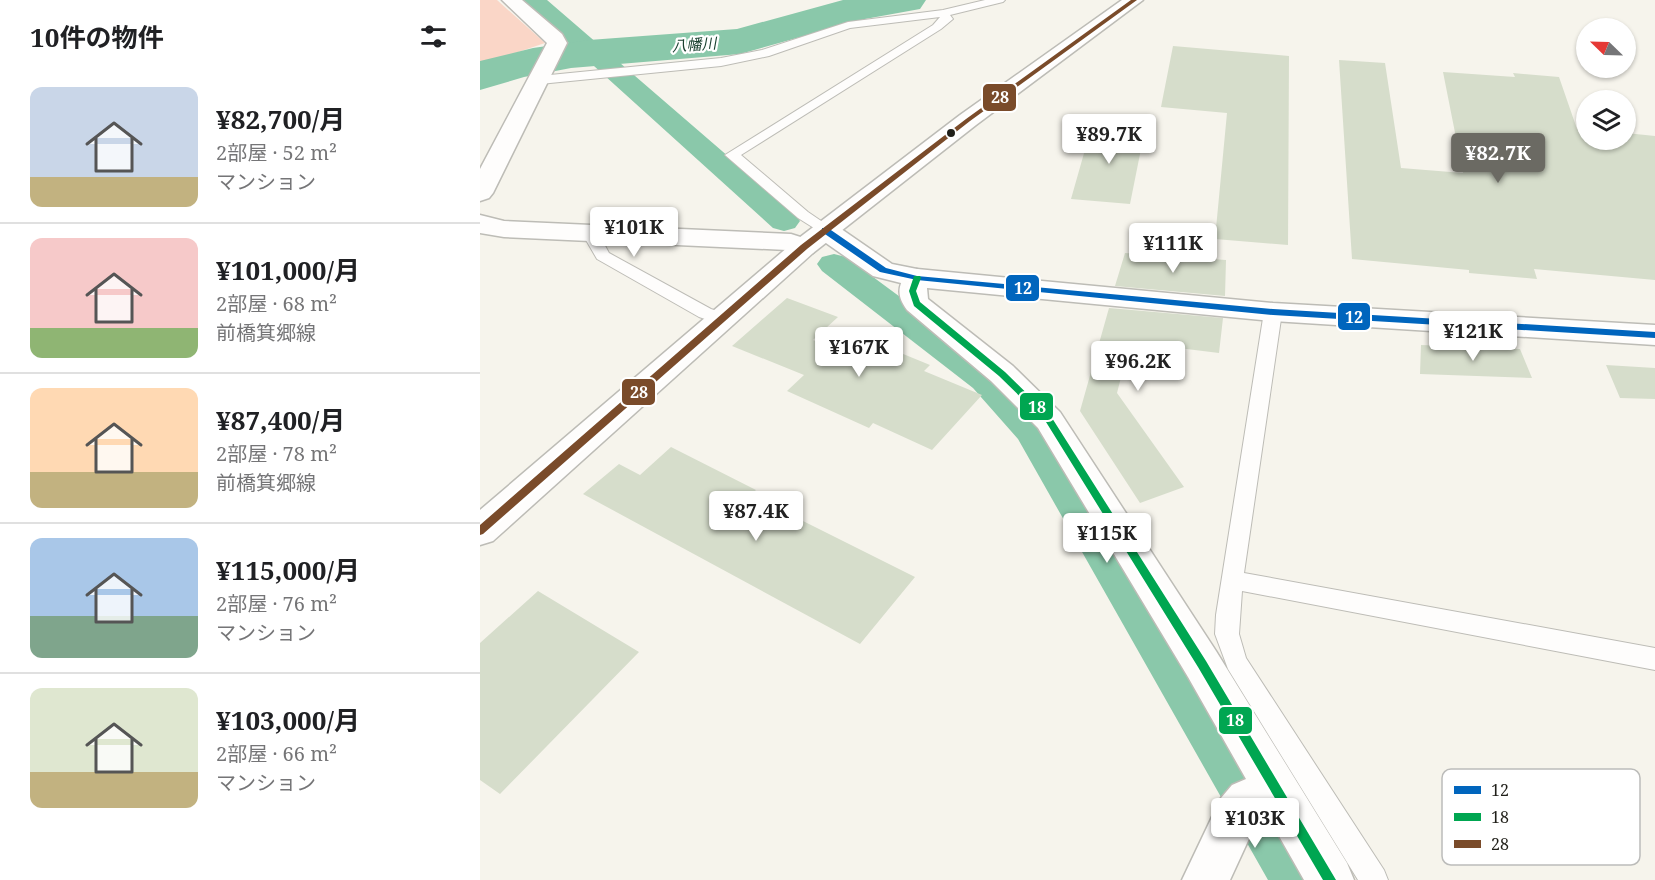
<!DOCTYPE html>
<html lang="ja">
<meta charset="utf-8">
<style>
:root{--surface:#fff;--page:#f2f2f2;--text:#202124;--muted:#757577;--line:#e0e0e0;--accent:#6b6a63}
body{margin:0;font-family:"Noto Serif","Noto Sans JP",serif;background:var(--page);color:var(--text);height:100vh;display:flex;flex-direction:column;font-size:22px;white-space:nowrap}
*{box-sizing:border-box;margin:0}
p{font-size:20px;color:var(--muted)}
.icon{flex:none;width:33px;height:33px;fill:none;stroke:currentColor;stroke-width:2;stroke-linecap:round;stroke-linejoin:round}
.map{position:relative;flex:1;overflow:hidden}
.drawer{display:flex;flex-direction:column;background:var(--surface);width:480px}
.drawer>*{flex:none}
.needle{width:39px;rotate:293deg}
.buttons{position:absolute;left:1096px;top:18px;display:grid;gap:12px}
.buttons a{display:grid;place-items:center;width:60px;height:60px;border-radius:50%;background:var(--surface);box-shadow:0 2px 4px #0004;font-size:30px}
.price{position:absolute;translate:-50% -51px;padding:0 14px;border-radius:6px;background:#fff;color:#222;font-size:20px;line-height:39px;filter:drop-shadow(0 2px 3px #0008)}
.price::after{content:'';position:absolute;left:50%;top:36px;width:18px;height:14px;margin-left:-9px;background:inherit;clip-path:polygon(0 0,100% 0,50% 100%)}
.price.current{background:var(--accent);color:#fff}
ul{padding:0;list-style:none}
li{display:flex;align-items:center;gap:18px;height:150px;padding:0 30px}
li+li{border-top:2px solid var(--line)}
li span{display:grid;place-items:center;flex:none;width:168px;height:120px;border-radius:12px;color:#555}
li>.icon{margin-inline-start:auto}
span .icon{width:72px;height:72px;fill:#fffc;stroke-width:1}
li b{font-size:26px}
h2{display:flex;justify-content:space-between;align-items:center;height:72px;padding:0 30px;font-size:26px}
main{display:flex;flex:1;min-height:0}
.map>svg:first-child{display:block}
.green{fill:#fad6c7}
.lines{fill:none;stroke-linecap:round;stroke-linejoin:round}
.canal{fill:#8ac8aa;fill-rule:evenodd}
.river{fill:#8ac8aa;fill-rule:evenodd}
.building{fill:#d6ddcb}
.service-casing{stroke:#bdbcb6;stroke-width:2}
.minor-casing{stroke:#bdbcb6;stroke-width:3}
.tertiary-casing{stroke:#bdbcb6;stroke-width:3}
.primary-casing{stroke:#bdbcb6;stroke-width:3}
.service{fill:#fefdfc;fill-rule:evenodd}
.minor{fill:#fefdfc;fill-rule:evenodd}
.tertiary{fill:#fefdfc;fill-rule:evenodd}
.primary{fill:#fefdfc;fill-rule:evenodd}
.bus-1-casing{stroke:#fff;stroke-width:5}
.bus-2-casing{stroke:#fff;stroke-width:5}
.bus-3-casing{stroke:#fff;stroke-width:5}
.bus-1{fill:#0065bd;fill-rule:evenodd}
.bus-2{fill:#00a651;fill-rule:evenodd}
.bus-3{fill:#7a4b2a;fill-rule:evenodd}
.bus-dot{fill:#201f19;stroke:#fff;stroke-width:2}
.labels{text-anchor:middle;stroke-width:4.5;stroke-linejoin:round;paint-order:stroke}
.far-water-label{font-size:15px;font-style:italic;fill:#19402f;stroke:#fff}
.key{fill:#fff;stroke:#bcbcba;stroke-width:1.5}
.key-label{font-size:16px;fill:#201f19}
.line-badge{stroke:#fff;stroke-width:2}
.badge-label{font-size:16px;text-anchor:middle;font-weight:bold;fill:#fff}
</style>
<main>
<section class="drawer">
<h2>10件の物件<svg class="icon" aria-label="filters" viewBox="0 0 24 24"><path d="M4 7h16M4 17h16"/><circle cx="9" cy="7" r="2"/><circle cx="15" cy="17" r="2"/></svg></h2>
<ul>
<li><span style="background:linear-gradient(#c9d6e8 75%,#c2b280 0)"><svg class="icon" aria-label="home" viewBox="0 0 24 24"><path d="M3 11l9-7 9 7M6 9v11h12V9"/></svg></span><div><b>¥82,700/月</b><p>2部屋 · 52 m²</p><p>マンション</p></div></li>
<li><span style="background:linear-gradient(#f6c9c9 75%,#8fb573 0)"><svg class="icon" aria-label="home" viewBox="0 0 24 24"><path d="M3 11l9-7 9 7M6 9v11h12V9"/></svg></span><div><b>¥101,000/月</b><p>2部屋 · 68 m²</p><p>前橋箕郷線</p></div></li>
<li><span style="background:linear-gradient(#ffd9b3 70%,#c2b280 0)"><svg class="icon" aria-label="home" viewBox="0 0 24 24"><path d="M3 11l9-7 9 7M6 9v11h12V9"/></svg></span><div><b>¥87,400/月</b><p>2部屋 · 78 m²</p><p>前橋箕郷線</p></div></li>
<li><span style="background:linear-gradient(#a9c7e8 65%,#7fa58c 0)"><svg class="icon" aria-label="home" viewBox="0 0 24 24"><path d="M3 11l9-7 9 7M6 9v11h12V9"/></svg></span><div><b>¥115,000/月</b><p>2部屋 · 76 m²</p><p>マンション</p></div></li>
<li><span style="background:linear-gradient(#dfe7d0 70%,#c2b280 0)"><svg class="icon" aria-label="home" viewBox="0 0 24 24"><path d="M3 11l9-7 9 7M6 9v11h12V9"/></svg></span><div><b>¥103,000/月</b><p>2部屋 · 66 m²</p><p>マンション</p></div></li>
</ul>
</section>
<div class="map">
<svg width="1175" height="880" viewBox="0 0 1175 880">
<rect width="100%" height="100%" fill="#f6f4ec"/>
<path class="green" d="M0 0H17L65 43 0 65Z"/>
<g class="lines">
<path class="canal" d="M41 0H67L315 214 320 221 315 228 304 231 293 228Z
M354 254 366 257 519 370 566 419 840 860 849 880H788L538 439 493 388 342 271 337 264 342 257Z"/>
<path class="river" d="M363 0H446L440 9 385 19 260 54 91 68 44 77 0 90V61L53 48 109 40 257 29Z"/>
</g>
<path class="building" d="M693 46 809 56 808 245 735 239 747 113 681 107Z
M859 60 905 63 921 168 983 173 963 72 1035 77 1033 73 1079 77 1097 129 1107 130V140H1146V133L1175 136V280L1054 269 1057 279 989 273V270L872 259Z
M612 125 665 129 650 204 591 199Z
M645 253 746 260 745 296 635 286Z
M307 298 358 317 333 340 396 365 411 349 450 365 444 371 502 395 452 450 393 423 389 428 307 391 324 375 252 346Z
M629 308 743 318 739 353 650 342 637 393 704 487 660 503 600 411Z
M941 345 1040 349 1052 378 940 374Z
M1126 365 1175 368V399L1140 398Z
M191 447 276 490 271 495 435 577 380 644 103 494 139 464 160 475Z
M58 591 159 652 20 794 0 780V643Z"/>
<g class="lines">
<g class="service-casing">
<path id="service" d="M505 0H525L523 2 470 15 473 19 461 29 261 155 328 212 350 227 353 230 350 233 345 235 318 218 245 155 453 25 460 17 370 28 289 56 241 66 60 84 54 80 60 76 241 58 282 50 368 22 463 10Z
M119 229 127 234 122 240 129 253 231 309 246 314 249 318 246 322 240 324 219 317 117 259 106 240 113 231Z
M793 307 799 308 802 312 764 573 1175 648V670L762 591 759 634 766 658 904 870 908 880H878L748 669 735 634 736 615 784 312 787 308Z"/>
</g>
<g class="minor-casing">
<path id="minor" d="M22 0H42L82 34 87 43 13 193 9 198 0 201V169L67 43Z
M0 215 24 221 311 234 333 241 337 247 333 253 324 255 307 250 24 237 0 233Z
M437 269 447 272 451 278 447 288 448 299 533 366 580 412 736 651 867 863 874 880H824L787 815 773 830 750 880H702L741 798 752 785 766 779 708 677 558 428 511 381 427 310C417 296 417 287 427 272Z"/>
</g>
<g class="tertiary-casing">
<path id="tertiary" d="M345 222 354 224 412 264 437 269 793 303 1175 325V345L793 321 437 287 393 276 336 236 332 230 336 224Z"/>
</g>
<g class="primary-casing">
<path id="primary" d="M642 0H663L496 125 333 253 13 541 0 545V510L315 241 480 115Z"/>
</g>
<use href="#service" class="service"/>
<use href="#minor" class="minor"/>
<use href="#tertiary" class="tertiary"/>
<use href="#primary" class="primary"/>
<g class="bus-1-casing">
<path id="bus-1" d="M342 228H348L406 268 437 276 793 309 1175 332V338L793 315 437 280 400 272 342 232Z"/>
</g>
<g class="bus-2-casing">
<path id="bus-2" d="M434 276H440L441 278 436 291 440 302 525 372 572 418 726 661 856 880H843L718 667 566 422 519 376 434 306 429 291Z"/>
</g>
<g class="bus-3-casing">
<path id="bus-3" d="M651 0H657L490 121 327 249 3 534 0 535V525L321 245 486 119Z"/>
</g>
<use href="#bus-1" class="bus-1"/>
<use href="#bus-2" class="bus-2"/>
<use href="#bus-3" class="bus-3"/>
</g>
<circle class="bus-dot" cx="471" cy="133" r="5"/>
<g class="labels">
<g class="far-water-label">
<text transform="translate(214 45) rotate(-4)" y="5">八幡川</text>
</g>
</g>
<rect x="962" y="769" width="198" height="96" rx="9" class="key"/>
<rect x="974" y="786" width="27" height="8" fill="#0065bd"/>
<rect x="974" y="813" width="27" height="8" fill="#00a651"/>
<rect x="974" y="840" width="27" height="8" fill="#7a4b2a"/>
<g class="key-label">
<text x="1011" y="796">12</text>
<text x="1011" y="823">18</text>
<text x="1011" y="850">28</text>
</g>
<g class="line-badge">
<rect x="502" y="83" width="35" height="29" rx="6" fill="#7a4b2a"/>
<rect x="525" y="274" width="35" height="28" rx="6" fill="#0065bd"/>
<rect x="857" y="302" width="34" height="29" rx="6" fill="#0065bd"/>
<rect x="141" y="378" width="35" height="28" rx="6" fill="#7a4b2a"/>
<rect x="539" y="392" width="35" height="29" rx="6" fill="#00a651"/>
<rect x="738" y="706" width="35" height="29" rx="6" fill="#00a651"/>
</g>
<g class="badge-label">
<text x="520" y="103">28</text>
<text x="543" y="294">12</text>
<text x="874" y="323">12</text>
<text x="159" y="398">28</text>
<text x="557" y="413">18</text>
<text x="755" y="726">18</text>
</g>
</svg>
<div class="buttons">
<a><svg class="needle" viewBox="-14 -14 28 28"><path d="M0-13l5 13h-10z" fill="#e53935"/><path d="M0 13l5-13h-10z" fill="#757577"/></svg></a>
<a><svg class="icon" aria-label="layers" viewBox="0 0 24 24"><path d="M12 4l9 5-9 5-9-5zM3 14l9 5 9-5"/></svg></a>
</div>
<b class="price" style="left:629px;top:165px">¥89.7K</b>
<b class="price current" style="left:1018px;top:184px">¥82.7K</b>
<b class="price" style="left:154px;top:258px">¥101K</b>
<b class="price" style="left:693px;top:274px">¥111K</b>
<b class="price" style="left:993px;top:362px">¥121K</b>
<b class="price" style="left:379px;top:378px">¥167K</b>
<b class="price" style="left:658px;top:392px">¥96.2K</b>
<b class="price" style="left:276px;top:542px">¥87.4K</b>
<b class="price" style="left:627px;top:564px">¥115K</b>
<b class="price" style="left:775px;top:849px">¥103K</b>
</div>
</main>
